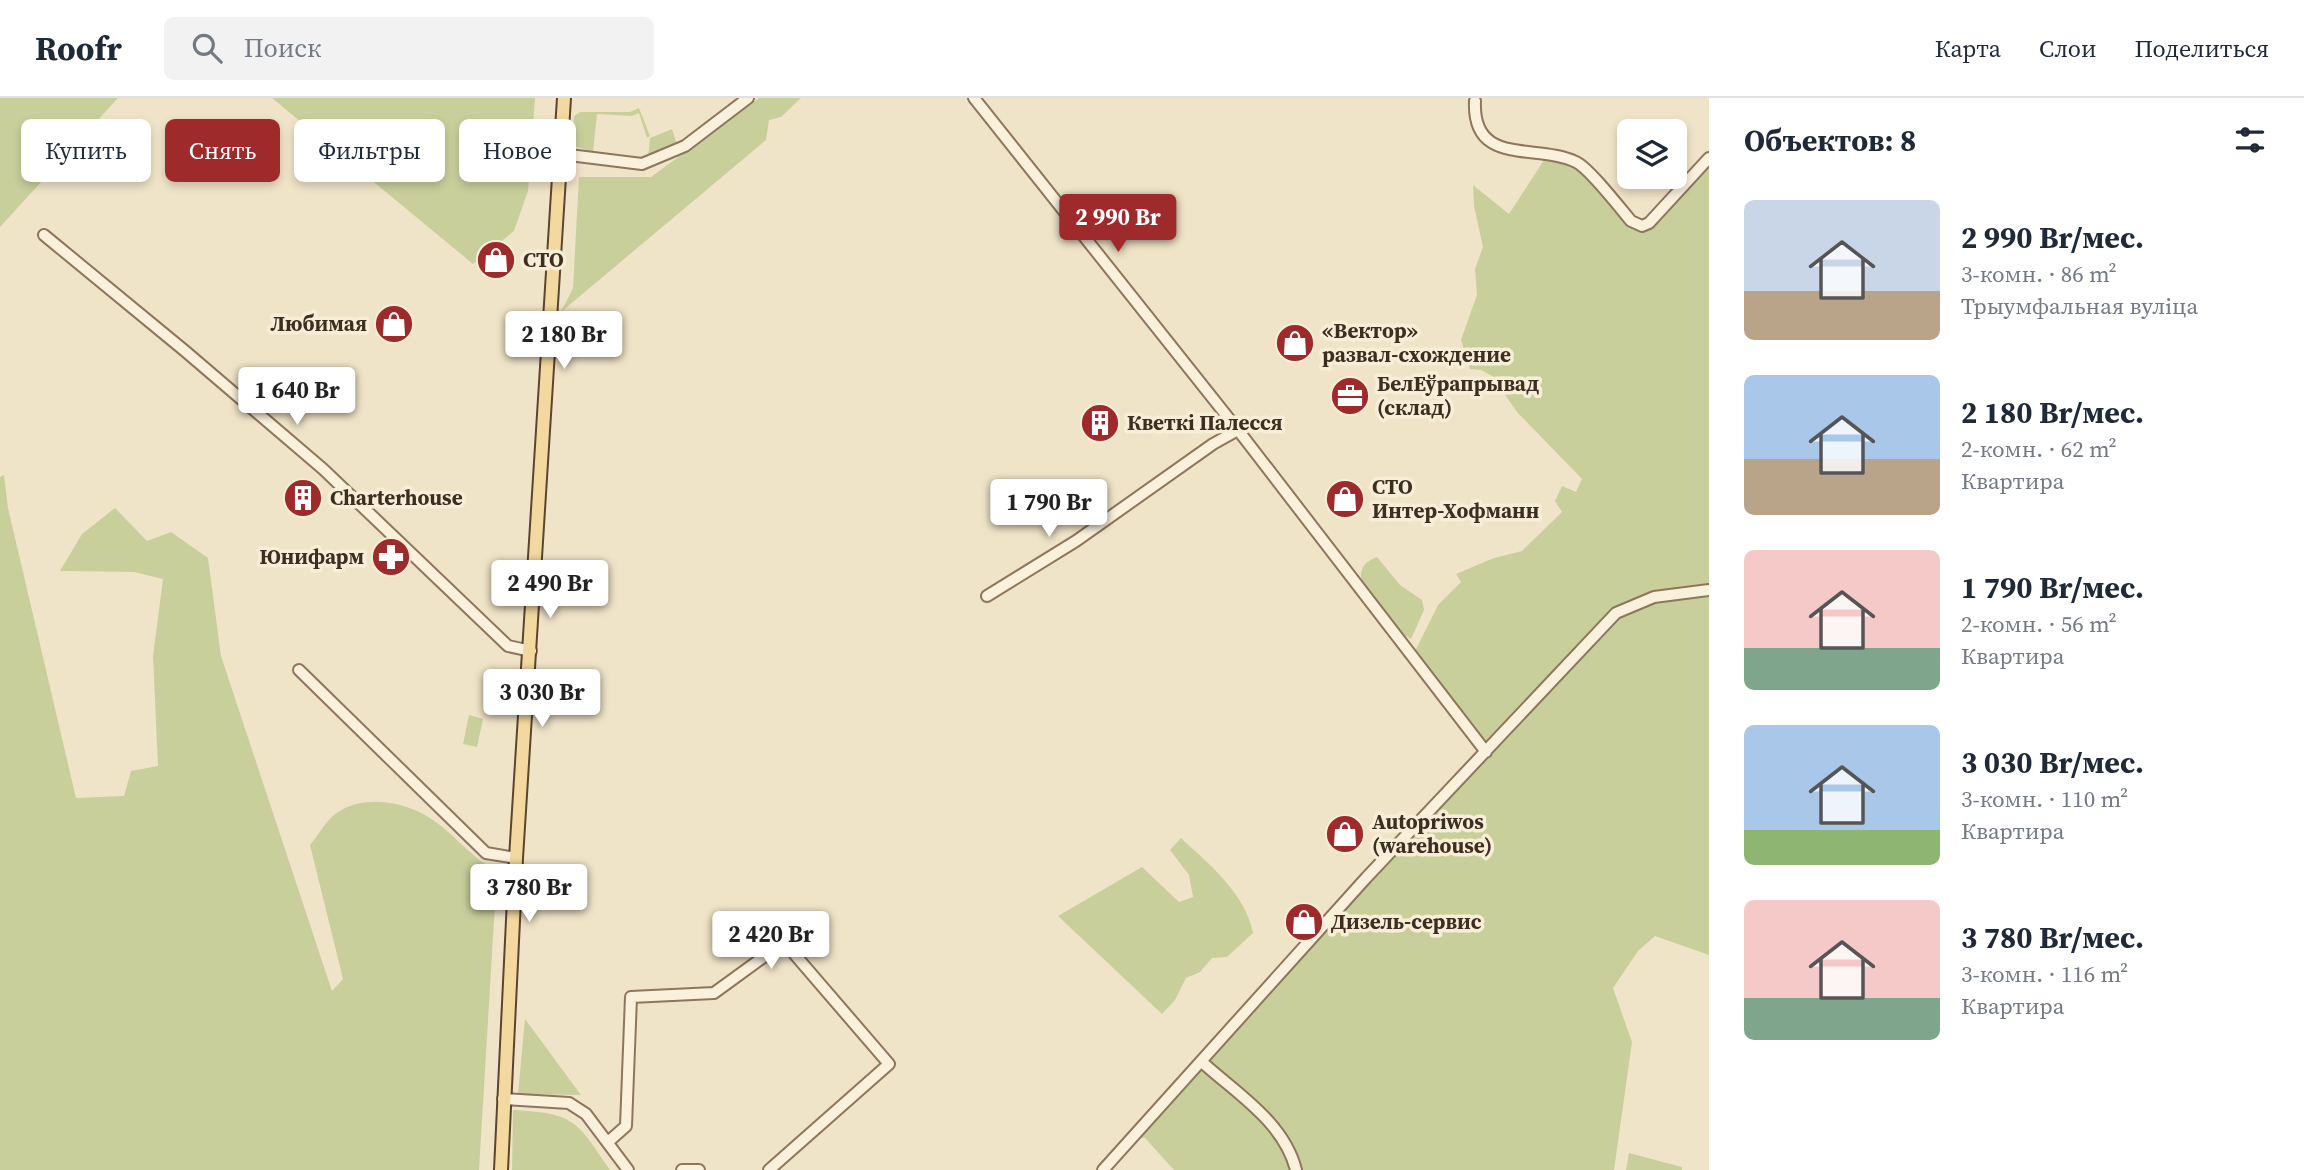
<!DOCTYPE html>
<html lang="ru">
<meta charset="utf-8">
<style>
:root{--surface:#fff;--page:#f2f2f3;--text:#1f2937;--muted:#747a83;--line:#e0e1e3;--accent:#9e2a2b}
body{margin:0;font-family:"Source Serif 4",serif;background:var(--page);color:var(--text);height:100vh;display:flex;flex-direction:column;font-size:26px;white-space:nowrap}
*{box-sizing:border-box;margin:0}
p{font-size:23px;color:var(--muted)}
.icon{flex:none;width:38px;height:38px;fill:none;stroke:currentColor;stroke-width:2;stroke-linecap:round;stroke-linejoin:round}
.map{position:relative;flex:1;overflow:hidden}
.details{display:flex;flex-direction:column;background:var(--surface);width:595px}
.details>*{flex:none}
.banner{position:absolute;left:21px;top:21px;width:665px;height:63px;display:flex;gap:14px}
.fabs{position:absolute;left:1617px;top:21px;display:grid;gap:14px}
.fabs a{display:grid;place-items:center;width:70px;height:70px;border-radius:10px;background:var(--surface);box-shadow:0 4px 10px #0003;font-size:35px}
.price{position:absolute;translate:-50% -60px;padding:0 16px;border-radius:7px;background:#fff;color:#222;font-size:23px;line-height:46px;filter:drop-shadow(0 2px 4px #0008)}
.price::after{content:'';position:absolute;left:50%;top:42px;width:21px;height:16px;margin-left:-10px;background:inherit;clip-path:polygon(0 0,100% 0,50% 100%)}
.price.current{background:var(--accent);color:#fff}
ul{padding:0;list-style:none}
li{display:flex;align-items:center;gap:21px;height:175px;padding:0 35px}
li span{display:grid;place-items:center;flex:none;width:196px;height:140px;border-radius:10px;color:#555}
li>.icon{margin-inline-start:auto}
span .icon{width:84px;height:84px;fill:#fffc;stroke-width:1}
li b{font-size:30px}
h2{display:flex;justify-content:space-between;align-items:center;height:84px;padding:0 35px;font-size:30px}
.tag{padding:0 24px;border-radius:10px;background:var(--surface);box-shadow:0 4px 10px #0003;font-size:24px;line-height:63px}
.tag.current{background:var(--accent);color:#fff}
header{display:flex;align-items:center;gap:42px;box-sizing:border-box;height:98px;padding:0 35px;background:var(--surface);border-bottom:2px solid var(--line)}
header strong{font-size:33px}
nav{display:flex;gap:38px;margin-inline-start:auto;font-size:24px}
.search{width:490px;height:63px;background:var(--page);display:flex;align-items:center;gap:18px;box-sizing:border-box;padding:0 24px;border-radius:10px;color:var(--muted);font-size:26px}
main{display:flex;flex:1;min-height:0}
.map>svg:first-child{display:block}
.green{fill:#c9cf9b}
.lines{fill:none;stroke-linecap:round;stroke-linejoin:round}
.minor-casing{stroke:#8d765c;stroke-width:14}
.major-casing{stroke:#5b4430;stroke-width:16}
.minor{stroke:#faf1dc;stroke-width:10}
.major{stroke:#f3d9a0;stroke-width:12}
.labels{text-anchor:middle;stroke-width:7;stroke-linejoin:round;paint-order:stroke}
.poi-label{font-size:21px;font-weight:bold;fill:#3d2e20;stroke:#f7eed8;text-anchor:start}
</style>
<header>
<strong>Roofr</strong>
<div class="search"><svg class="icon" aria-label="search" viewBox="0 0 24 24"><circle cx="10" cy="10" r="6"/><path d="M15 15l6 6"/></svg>Поиск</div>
<nav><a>Карта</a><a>Слои</a><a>Поделиться</a></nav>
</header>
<main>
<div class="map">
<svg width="1709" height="1072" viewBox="0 0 1709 1072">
<rect width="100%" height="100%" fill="#f0e4c8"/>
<path class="green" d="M0 0H118L0 129Z
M272 0H535L528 93 514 133 473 166Z
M759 0H801L781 19 769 22 766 42 561 214 573 190 579 79H651Z
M639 10 650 38 647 40 639 15 632 18 597 16 593 54 571 47 574 18 580 14H630Z
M672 31 677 47 648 60 650 40Z
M1548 56 1578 64 1642 128 1709 60V857L1655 838 1638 853 1613 890 1632 944 1614 1072H1174L1145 1040 1133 1039 1485 654 1412 559 1438 507 1461 484 1456 476 1494 460 1522 453 1562 414 1555 403 1562 388 1576 394 1582 381 1517 314 1492 278 1481 272 1470 271 1461 242 1477 197 1475 171 1483 149 1474 108 1473 87 1509 116Z
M4 377 8 410 76 700 124 698 131 673 158 668 153 558 163 481 134 474 60 473 82 436 115 410 147 443 171 434 208 460 221 558 332 893 343 881 310 747C318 738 325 724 334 717 359 697 398 702 425 717 452 732 469 759 497 773L479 1072H0V379Z
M1377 459 1400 487 1422 502 1424 512 1411 541 1398 533 1361 481C1360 469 1366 463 1377 459Z
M469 617 483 621 477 649 463 646Z
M1181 740C1208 765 1246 796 1253 835L1227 859 1212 860 1200 874 1186 880 1175 902 1162 916 1058 818 1142 769 1179 804 1193 799 1189 777 1170 752Z
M525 921 581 997 518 996Z
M513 1012C575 1015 577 1023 610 1072H512Z
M1629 1055 1682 1069V1072H1626Z"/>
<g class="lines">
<g class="minor-casing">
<path id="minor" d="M974 0 1238 332 1486 654
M1475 3C1472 69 1536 45 1576 64 1589 70 1620 110 1631 123L1642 128 1649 125 1709 60
M561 56 642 66 685 48 748 0
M44 137 185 253 323 371 508 548 531 553
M987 498 1076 443 1213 346 1238 332
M299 572 486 755 516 760
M1202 964C1237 996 1284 1024 1296 1072
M503 1001 569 1005 586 1016 628 1072
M608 1044 626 1028 631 899 714 895 784 844 889 966 769 1072
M682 1072H699
M1103 1072 1366 780 1616 515 1654 499 1709 492"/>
</g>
<g class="major-casing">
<path id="major" d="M501 1072 516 760 564 0"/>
</g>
<use href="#minor" class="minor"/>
<use href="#major" class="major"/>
</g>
<defs>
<g id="shop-disc" transform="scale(2.0125)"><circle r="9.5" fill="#9e2a2b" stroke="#f7eed8"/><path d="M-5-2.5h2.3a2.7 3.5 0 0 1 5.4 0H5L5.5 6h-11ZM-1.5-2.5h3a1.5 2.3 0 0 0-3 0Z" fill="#fff"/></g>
<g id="office-disc" transform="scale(2.0125)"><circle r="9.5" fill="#9e2a2b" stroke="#f7eed8"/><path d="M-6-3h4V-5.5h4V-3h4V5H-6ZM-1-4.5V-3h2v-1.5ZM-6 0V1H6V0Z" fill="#fff"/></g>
<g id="building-disc" transform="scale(2.0125)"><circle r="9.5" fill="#9e2a2b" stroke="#f7eed8"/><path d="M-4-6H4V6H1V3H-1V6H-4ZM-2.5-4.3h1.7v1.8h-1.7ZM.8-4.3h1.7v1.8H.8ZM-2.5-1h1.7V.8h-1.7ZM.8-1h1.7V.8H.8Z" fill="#fff"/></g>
<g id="pharmacy-disc" transform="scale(2.0125)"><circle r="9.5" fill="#9e2a2b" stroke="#f7eed8"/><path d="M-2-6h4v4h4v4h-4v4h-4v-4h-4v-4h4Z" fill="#fff"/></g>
</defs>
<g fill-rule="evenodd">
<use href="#shop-disc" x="496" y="162"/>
<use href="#shop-disc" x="394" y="226"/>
<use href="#shop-disc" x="1295" y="245"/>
<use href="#office-disc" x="1350" y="298"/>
<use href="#building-disc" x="1100" y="325"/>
<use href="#building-disc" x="303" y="400"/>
<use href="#shop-disc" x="1345" y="401"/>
<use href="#pharmacy-disc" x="391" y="459"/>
<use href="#shop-disc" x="1345" y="736"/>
<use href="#shop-disc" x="1304" y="824"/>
</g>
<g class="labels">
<g class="poi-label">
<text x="523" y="169">СТО</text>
<text x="367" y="233" text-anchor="end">Любимая</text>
<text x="1322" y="240">«Вектор»<tspan x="1322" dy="24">развал-схождение</tspan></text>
<text x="1377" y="293">БелЕўрапрывад<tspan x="1377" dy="24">(склад)</tspan></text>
<text x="1127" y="332">Кветкі Палесся</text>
<text x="1372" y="396">СТО<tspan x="1372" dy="24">Интер-Хофманн</tspan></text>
<text x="330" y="407">Charterhouse</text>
<text x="364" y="466" text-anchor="end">Юнифарм</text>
<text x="1372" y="731">Autopriwos<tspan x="1372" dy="24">(warehouse)</tspan></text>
<text x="1331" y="831">Дизель-сервис</text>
</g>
</g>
</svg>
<div class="fabs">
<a><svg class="icon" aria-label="layers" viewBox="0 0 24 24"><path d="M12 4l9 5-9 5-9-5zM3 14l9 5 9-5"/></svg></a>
</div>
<b class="price current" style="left:1118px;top:156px">2 990 Br</b>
<b class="price" style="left:564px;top:273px">2 180 Br</b>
<b class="price" style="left:297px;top:329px">1 640 Br</b>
<b class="price" style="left:1049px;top:441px">1 790 Br</b>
<b class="price" style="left:550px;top:522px">2 490 Br</b>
<b class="price" style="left:542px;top:631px">3 030 Br</b>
<b class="price" style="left:529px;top:826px">3 780 Br</b>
<b class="price" style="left:771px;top:873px">2 420 Br</b>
<div class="banner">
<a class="tag">Купить</a>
<a class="tag current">Снять</a>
<a class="tag">Фильтры</a>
<a class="tag">Новое</a>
</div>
</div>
<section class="details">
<h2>Объектов: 8<svg class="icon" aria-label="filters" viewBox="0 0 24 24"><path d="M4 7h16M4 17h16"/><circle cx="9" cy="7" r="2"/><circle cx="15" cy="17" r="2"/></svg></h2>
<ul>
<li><span style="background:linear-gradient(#c9d6e8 65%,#b9a48a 0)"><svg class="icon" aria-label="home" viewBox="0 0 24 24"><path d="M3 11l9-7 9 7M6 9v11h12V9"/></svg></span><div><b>2 990 Br/мес.</b><p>3-комн. · 86 m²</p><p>Трыумфальная вуліца</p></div></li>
<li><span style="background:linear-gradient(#a9c7e8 60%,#b9a48a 0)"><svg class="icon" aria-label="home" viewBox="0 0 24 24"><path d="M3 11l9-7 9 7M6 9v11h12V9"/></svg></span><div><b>2 180 Br/мес.</b><p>2-комн. · 62 m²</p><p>Квартира</p></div></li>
<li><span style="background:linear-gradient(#f6c9c9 70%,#7fa58c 0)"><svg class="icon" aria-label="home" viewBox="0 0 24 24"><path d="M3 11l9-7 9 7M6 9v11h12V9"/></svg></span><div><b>1 790 Br/мес.</b><p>2-комн. · 56 m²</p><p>Квартира</p></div></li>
<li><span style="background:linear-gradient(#a9c7e8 75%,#8fb573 0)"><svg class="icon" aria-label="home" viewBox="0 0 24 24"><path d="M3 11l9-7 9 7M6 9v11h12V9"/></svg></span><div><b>3 030 Br/мес.</b><p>3-комн. · 110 m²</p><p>Квартира</p></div></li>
<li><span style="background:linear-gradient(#f6c9c9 70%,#7fa58c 0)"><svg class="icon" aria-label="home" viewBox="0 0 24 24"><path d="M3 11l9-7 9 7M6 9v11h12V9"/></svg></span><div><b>3 780 Br/мес.</b><p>3-комн. · 116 m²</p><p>Квартира</p></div></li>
</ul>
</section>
</main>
